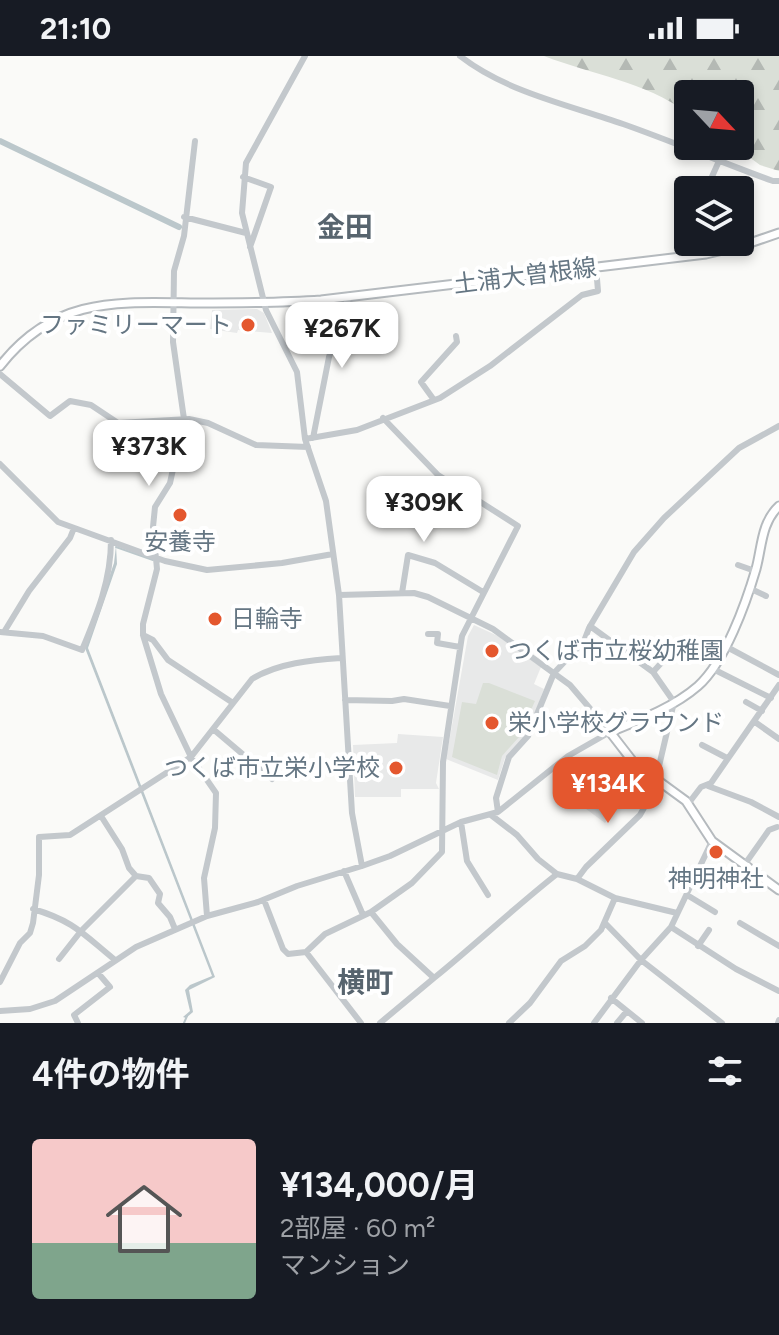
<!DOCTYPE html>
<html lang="ja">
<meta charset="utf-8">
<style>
:root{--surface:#171b24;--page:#20242c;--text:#f1f3f6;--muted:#9ea1a6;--line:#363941;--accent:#e4572e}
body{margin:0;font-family:Figtree,"Noto Sans JP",sans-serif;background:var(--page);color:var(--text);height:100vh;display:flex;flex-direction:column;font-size:30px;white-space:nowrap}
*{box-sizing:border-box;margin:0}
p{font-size:26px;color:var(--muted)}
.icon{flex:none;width:44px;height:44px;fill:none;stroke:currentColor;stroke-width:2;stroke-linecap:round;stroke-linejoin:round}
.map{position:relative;height:967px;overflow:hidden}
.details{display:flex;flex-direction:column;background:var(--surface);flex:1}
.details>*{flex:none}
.needle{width:52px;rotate:116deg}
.controls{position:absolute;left:674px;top:24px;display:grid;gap:16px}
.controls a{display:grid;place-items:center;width:80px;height:80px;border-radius:8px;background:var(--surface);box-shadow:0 4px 12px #0003;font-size:40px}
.price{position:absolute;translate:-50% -68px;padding:0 18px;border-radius:16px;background:#fff;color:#222;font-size:26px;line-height:52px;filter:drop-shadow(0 2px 4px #0008)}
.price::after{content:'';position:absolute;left:50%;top:48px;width:24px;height:18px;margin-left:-12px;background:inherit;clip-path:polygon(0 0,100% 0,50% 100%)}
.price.selected{background:var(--accent);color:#fff}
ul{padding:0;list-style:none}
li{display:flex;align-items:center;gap:24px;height:200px;padding:0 32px}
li+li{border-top:2px solid var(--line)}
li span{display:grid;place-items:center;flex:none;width:224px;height:160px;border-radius:8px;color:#555}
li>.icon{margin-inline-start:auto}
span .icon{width:96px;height:96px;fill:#fffc;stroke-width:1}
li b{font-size:34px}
h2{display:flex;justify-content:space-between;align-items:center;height:96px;padding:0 32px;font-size:34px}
.status{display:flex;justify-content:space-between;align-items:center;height:56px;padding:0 40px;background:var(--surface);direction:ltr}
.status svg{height:22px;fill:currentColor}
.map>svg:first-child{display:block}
.built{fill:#e8e9e9}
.forest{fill:url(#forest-firs)}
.garden{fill:#dadfd7}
.water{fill:#bbc7cb}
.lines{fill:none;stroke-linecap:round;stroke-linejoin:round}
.stream{stroke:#bbc7cb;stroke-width:2}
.canal{stroke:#bbc7cb;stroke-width:6}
.major-casing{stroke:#b5babe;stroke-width:11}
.minor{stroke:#c3c8cc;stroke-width:6}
.major{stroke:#fff;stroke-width:7}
.poi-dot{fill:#e4572e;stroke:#fff;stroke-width:3}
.labels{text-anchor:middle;stroke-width:8;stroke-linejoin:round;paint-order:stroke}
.street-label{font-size:24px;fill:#657683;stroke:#fff}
.poi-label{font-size:24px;fill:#657683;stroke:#fff;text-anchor:start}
.quarter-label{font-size:28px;font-weight:bold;fill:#57646e;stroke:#fff}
</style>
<div class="status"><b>21:10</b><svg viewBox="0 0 49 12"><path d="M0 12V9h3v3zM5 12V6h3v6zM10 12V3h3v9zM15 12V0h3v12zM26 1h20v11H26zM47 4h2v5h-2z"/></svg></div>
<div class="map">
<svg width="779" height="967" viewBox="0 0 779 967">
<defs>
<pattern id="forest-firs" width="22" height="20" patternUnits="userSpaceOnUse" patternTransform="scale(2)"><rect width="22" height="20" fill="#dadfd7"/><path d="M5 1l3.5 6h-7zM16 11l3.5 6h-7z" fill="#b4b9b4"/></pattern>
</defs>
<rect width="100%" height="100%" fill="#fafaf8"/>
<path class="built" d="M257 253 264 257 272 277 238 274 237 277 210 273 212 254Z
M474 569 498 580 541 611 534 628 544 633 537 652 523 683 505 702 498 724 446 703 468 580Z
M398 678 443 681 436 727 439 733H401V741H355L353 689 397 687Z
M567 704 592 733 604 725 618 737 606 751 611 760 605 767 578 747 552 715Z"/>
<path class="forest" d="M544 0H779V115L760 109 734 90H740V38H688V57C644 25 593 19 544 0Z"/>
<path class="garden" d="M483 627H489L535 645 519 681 502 700 497 719 452 701 462 646 476 648Z"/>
<path class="water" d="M116 490 117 508 88 592 215 921 189 934 193 956 186 962 183 961 190 955 185 934 190 929 212 920 85 592 114 507Z"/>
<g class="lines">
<path class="stream" d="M116 491 153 504
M184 967 187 960"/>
<path class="canal" d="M0 85 179 171"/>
<g class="major-casing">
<path id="major" d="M0 310C55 240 117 246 197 247 238 247 280 247 321 244L706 198 744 189 779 177
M779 450C761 467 762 491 756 513 746 547 725 606 698 630 674 651 640 664 610 676L634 707 686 745 712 785 779 834"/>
</g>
<path class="minor" d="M305 0 246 107 242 157 266 254 297 316 305 383 326 445 339 539 352 757 362 810
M460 0C506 36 569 49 623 68 674 86 723 107 773 125H779
M195 85 184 180 174 215 173 286 184 363 170 427 155 451 153 471 157 513 143 568V579L161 638 191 701 216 737 215 772 204 822 207 860
M243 121 271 131 250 191
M706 134 719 105
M184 161 246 177
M685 201 683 185 688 174
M0 318 50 360 70 345 91 349 118 367 189 363 208 367 256 389 308 391
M434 344 421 326 457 286 456 280
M313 382 329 301 349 240
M305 383 357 374 440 342 490 310 582 239 598 235 596 211
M0 408 58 466 165 505 207 514 282 507 333 498
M738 509 755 515
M749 532 766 540
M402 537 408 499 435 507 483 536
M590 570 653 616 674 646 656 723
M0 576 43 580 82 594C97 558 111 524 111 484
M4 576 29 535 70 482 74 472
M428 578H438L437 587 460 591
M143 579 153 584 168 604 233 647
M725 590 779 619
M713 613 771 642
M653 616 683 583
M345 644 392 645 404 643 450 650
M746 646 762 655
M755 666 779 683
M213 673 272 723
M702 689 727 702
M708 730 751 746 779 761
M688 748 701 731 711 727 779 629
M498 756 496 742 509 701 528 680 554 617 584 585 589 572 634 496 664 462 739 392 779 370
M491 759 517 779 538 803 557 818 577 823 615 842 677 857
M101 760 122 793 129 812 136 820 149 822 160 838 158 847 170 861 175 873
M461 766 467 805 488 839
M745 808 769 774 777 771
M344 815 363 859
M577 823 586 811 640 759 659 725
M687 839 715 856
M264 844 283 893 288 898 306 896 361 967
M33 853C74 865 83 878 115 904
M605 867 641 904 722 967
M740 867 779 890
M671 871 736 913 779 935
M698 890 709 874
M306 896 325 878 371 856
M59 903 81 875 136 820
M434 922C476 888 515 851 557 818
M0 926 20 887 30 877 33 867 39 819V781L70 779 191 701 252 623C278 607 312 604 341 602
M611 942 642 967
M0 955 30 953 55 945 136 891 207 860 258 846 297 830 362 810 390 800 461 766 498 756 568 700 610 676 570 629 493 573 428 541 414 537 339 539
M78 967 74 959 110 931 98 917
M380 967 434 922 397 888 371 856 412 827 442 796 443 706 462 580 518 470 438 419 383 362
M509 967 530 947 561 905 585 890 601 874 615 842
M594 967 641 904 671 871 712 785
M617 967 627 955
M778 967 779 964"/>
<use href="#major" class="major"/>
</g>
<g class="poi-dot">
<circle cx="248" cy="269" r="8"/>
<circle cx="180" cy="459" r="8"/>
<circle cx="215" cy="563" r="8"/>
<circle cx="492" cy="595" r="8"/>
<circle cx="492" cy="667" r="8"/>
<circle cx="396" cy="712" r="8"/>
<circle cx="716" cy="796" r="8"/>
</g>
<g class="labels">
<g class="street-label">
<text transform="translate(525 220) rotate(-7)" y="8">土浦大曽根線</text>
</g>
<g class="poi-label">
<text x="232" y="277" text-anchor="end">ファミリーマート</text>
<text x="180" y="494" text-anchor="middle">安養寺</text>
<text x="231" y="571">日輪寺</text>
<text x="508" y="603">つくば市立桜幼稚園</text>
<text x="508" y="675">栄小学校グラウンド</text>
<text x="380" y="720" text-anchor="end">つくば市立栄小学校</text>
<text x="716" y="831" text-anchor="middle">神明神社</text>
</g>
<g class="quarter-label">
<text x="345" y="181">金田</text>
<text x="365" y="936">横町</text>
</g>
</g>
</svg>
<div class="controls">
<a><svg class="needle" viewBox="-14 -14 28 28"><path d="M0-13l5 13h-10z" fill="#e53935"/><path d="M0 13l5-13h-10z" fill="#9ea1a6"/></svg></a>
<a><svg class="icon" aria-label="layers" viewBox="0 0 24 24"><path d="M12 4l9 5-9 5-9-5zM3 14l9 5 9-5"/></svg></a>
</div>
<b class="price" style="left:342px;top:314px">¥267K</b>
<b class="price" style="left:149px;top:432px">¥373K</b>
<b class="price" style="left:424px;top:488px">¥309K</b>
<b class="price selected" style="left:608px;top:769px">¥134K</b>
</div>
<section class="details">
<h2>4件の物件<svg class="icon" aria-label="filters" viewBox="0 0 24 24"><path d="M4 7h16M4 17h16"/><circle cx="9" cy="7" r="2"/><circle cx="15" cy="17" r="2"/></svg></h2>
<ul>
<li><span style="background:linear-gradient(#f6c9c9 65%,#7fa58c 0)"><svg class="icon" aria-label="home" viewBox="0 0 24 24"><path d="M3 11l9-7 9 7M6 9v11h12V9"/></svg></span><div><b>¥134,000/月</b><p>2部屋 · 60 m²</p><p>マンション</p></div></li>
</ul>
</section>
